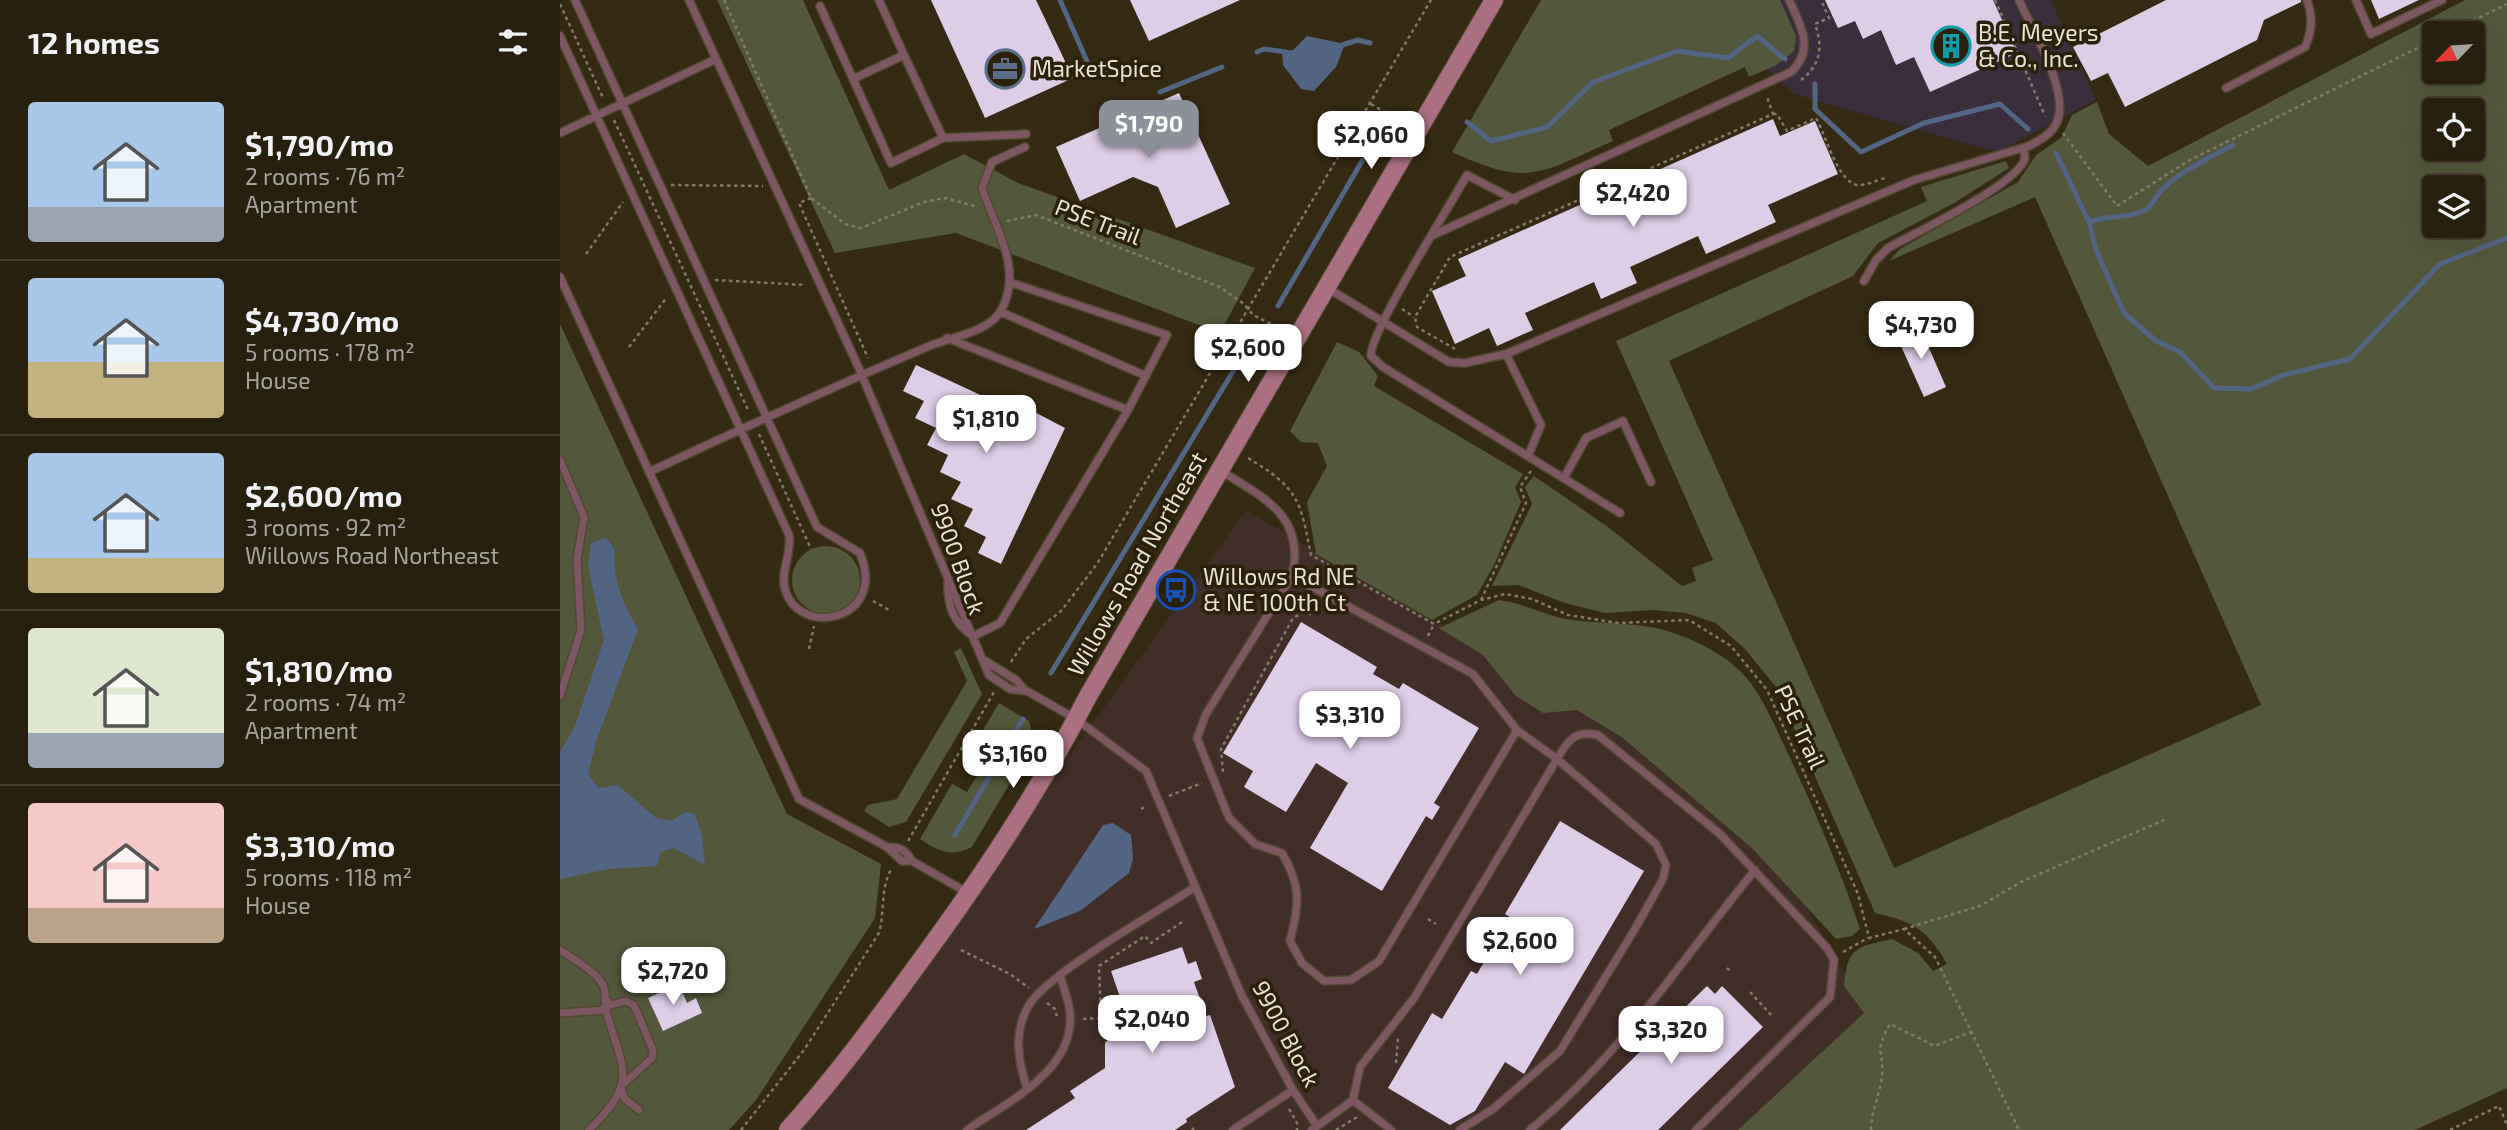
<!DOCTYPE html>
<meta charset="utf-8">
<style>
:root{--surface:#28200f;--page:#302818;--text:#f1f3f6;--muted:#a5a39e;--line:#443e2f;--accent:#8c9099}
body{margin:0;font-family:"Exo 2",sans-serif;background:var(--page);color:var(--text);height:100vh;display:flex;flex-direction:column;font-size:26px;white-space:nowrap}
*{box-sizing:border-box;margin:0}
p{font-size:23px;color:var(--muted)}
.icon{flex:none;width:38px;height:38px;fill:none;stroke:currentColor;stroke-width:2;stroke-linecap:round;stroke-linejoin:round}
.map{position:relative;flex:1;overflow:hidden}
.sheet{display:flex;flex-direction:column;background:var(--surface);width:560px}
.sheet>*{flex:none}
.needle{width:46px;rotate:245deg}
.tools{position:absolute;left:1862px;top:21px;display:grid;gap:14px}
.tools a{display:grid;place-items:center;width:63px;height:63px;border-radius:7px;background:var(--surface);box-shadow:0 7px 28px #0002,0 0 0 2px var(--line);font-size:35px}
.price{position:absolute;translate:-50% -60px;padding:0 16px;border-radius:14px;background:#fff;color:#222;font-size:23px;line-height:46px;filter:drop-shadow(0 2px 4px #0008)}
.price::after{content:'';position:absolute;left:50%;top:42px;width:21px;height:16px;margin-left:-10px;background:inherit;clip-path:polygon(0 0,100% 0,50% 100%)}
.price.current{background:var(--accent);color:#fff}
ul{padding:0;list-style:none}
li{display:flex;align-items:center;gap:21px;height:175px;padding:0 28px}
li+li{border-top:2px solid var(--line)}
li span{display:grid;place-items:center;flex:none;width:196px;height:140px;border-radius:7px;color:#555}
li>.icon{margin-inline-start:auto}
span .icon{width:84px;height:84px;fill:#fffc;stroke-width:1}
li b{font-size:30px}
h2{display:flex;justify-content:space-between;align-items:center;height:84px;padding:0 28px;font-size:30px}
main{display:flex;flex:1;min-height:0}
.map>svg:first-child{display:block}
.commercial{fill:#412e29}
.industrial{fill:#3b2e3c}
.green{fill:#53583c;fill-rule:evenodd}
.water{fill:#546483}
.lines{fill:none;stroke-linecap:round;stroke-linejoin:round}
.stream{stroke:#546483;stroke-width:5}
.building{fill:#ddcde7}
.lane-casing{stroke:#524833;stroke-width:10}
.secondary-casing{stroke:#524833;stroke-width:20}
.path{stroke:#837a68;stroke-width:2.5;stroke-dasharray:3.5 3.5;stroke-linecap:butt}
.lane{stroke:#7d5862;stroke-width:7}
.secondary{stroke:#aa7081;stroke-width:18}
.labels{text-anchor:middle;stroke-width:7;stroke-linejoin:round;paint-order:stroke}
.poi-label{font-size:23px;fill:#eae3d5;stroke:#2b200a;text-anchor:start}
.street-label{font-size:23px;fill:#eae3d5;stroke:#2b200a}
</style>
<main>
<section class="sheet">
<h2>12 homes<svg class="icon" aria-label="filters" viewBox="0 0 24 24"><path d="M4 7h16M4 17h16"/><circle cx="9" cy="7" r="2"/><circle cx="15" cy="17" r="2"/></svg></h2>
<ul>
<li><span style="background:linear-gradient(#a9c7e8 75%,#9aa5b1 0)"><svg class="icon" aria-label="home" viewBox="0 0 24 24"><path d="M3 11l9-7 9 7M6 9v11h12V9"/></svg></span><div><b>$1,790/mo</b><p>2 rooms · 76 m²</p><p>Apartment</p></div></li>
<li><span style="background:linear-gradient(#a9c7e8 60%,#c2b280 0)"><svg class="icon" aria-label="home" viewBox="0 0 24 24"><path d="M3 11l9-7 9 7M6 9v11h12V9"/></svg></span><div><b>$4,730/mo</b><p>5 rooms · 178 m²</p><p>House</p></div></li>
<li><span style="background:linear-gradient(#a9c7e8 75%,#c2b280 0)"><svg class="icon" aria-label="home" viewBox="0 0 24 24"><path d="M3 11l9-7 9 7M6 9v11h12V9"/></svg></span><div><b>$2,600/mo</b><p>3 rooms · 92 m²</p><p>Willows Road Northeast</p></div></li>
<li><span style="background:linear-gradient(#dfe7d0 75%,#9aa5b1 0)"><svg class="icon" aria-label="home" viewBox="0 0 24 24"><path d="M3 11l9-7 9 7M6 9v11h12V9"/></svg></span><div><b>$1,810/mo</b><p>2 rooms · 74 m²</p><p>Apartment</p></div></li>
<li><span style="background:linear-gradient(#f6c9c9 75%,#b9a48a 0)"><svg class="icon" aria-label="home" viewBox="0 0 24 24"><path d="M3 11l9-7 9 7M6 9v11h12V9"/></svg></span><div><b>$3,310/mo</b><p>5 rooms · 118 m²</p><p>House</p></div></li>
</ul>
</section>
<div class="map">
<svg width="1947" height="1130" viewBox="0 0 1947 1130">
<rect width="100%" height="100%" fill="#352a14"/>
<path class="commercial" d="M686 510 1187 807 1332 1054 1238 1130H241Z"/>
<path class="industrial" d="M1134 0H1491L1536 100 1437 152 1234 94Z"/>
<path class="green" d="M157 0H243L329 190 404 154 458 183 695 268 660 333 396 233 275 253Z
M981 0H1220L1236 36 1234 51 1215 66 1189 77 1185 67 1049 130 1053 141C979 173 970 188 892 152Z
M1905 0H1947V1088L1855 1130H1178L1304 1013 1284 986C1287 947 1297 947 1332 939L1358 953 1373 971 1387 964C1366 928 1354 922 1315 913L1216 687 1185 649 1156 623 1126 613 1093 610 1045 613 1005 603 958 585 932 586 972 504 965 487 974 476 1048 527 1122 586 1136 581 1132 568 1153 560 1056 341 1367 201 1361 187 1446 161 1449 168 1394 203 1318 243 1293 276 1109 361 1334 868 1701 705 1475 197 1329 261 1340 249 1458 182 1476 155 1501 138 1512 115 1537 102 1549 134 1588 166ZM1874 33H1913V72H1874ZM1874 110H1913V149H1874ZM1874 187H1913V226H1874Z
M0 324 227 814 321 864 315 918 196 1100 169 1130H0Z
M777 342 799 352 818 376 814 386 963 474 955 487 961 502 934 565 917 595 872 620 756 554 747 502 767 466 758 443 741 442 730 431Z
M232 580a34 34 0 1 1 68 0a34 34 0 1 1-68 0Z
M939 600C963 603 982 614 1005 619 1035 624 1072 622 1100 629 1125 635 1161 652 1179 670 1201 691 1212 721 1225 747 1253 807 1279 866 1300 929L1292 936 1276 939 1193 849 1063 738 1017 710 983 713 956 696 923 655 879 628Z
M401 648 422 694 346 822 329 827 304 811 308 805 337 799 407 681 394 652Z
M439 703 469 721 474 743 412 847C390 858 379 851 360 839L392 784 407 792 423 766 407 757Z"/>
<path class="water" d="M747 36 785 44 776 67 754 91 741 89 723 65 722 51 733 50Z
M46 538 55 549C52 581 63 602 78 629L36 742 28 775 39 788 58 785 96 818 111 821 125 812 135 814 142 836 145 865 114 848 101 852 97 866 49 869 0 879V752L15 726 44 640 28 566 31 543Z
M553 823 571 835 573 859 569 873 520 911 474 929 543 825Z"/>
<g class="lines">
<path class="stream" d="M500 0 530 68 547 74
M779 46 798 40 810 43
M697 52 704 49 726 52
M1255 84V109L1301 152 1364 123 1440 104 1468 129
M600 92 662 67
M907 122 931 141 987 127 1033 82 1117 51 1168 58 1197 36 1225 59
M1496 153 1529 222 1536 250 1564 313 1596 341 1620 352 1654 388 1691 389 1724 375 1790 359 1880 264 1947 238
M1529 222C1545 216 1563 218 1581 212 1593 207 1592 201 1599 193 1614 174 1651 157 1673 145
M718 306 824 123
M491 673 698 330
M395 835 463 719"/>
</g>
<path class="building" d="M371 0H476L513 78 425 118Z
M570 0H680L589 41Z
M1265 0H1433L1457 53 1370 92 1354 57 1336 65 1321 30 1303 39 1295 21 1278 28Z
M1606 0H1741V2L1704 20 1697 40 1565 107 1548 73 1531 81 1513 47Z
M1811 0H1859L1819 19Z
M619 93 670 204 616 228 598 187 573 177 520 201 496 147Z
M1213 119 1220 136 1255 121 1278 174 1208 205 1216 222 1146 254 1138 236 1070 267 1077 283 1041 299 1034 282 965 313 973 330 937 346 929 328 895 344 872 291 906 276 898 259Z
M1359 325 1386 387 1364 397 1336 335Z
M356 365 459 413 463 406 505 428 441 564 418 553 426 537 404 526 413 509 391 499 401 482 380 472 388 455 367 445 376 428 355 418 364 401 343 391Z
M741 622 817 667 813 674 839 689 843 683 919 728 874 803 880 807 872 820 866 816 822 891 750 848 788 783 756 763 726 812 684 787 693 771 663 753Z
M1000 821 1084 871 964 1074 945 1062 915 1111 890 1125 828 1088 872 1013 882 1019 911 971 917 974 950 917 945 914Z
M622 947 628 964 636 961 642 979 634 982 646 1016 650 1015 675 1087 626 1119 627 1122 615 1130H466L515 1098 510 1091 545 1068V1043L561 1025 556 1009 563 1006 551 971Z
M119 984 127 1003 136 998 142 1013 103 1031 88 998Z
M1147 986 1155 994 1162 986 1203 1027 1098 1130H1000Z"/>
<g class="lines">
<g class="lane-casing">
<path id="lane" d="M129 0 297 364 429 675 450 689 467 691 516 719 586 771 682 996 733 1090 757 1126
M319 0 344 55
M1796 0 1811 34 1882 0
M260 6 293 79
M0 36 229 535C232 552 222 568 224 584 232 639 329 624 300 553L257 527 15 0
M1666 88 1745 47C1752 32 1753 16 1747 0
M0 133 156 59
M383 138 344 55 293 79 331 163 383 138 466 134
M955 200 907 175C891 204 809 333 811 356L823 367 1060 513
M873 235 1231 72C1255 50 1241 25 1229 0
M0 277 239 799 327 847 342 861H352L408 893
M1304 281 1316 260 1328 248C1353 234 1459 184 1465 158 1465 157 1464 149 1463 148
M766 287 889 362 905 363 946 354 1354 180 1469 146C1480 140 1492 134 1497 122 1510 92 1472 29 1459 0
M441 312 586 376
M387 338 568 410
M946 354 981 425 969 454
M0 460 24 517 17 560 21 630 0 696
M661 471C704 498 746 516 732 576L913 674 957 730 997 759C1008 740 1015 730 1038 735L1160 834 1267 948 1274 960 1270 997 1136 1130
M89 472C181 429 273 387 367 347 389 337 430 333 442 309 463 268 435 228 422 188L432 162 465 147
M1005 476 1026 438 1063 421 1091 482
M732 576 646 714 637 738 669 818 695 844 722 853C742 888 739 903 730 941L742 963 764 981 791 980 819 961 957 730
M388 581C387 605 393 623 413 636
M414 636 440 623 568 410 607 335 452 283
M424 660 456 680 466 691
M327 847C340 847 346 850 352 861
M0 950C12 958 30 968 39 979 49 991 43 1001 47 1014 64 1073 78 1081 29 1130
M46 1000 51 1005 65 1001 74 1005 93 1050 92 1058 61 1086 64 1098 79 1110
M0 1013 45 1010
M467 1088C458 1061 453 1032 469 1005 488 973 599 911 635 887
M793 1100 831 1130
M407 1130C447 1102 515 1071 510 1013 509 1000 503 987 500 975
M673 1130 733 1090
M752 1130 793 1100 800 1067 854 998 997 759 1096 844 1106 865 1103 879 1075 929 1000 1051 933 1109 900 1130
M970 1130C1061 1056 1121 960 1195 870"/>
</g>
<g class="secondary-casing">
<path id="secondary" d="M228 1130C273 1080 313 1026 353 971 417 884 478 794 527 698L934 0"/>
</g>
<path class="path" d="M164 0 251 198 285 224 301 228 364 202 385 198 418 207
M1435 0 1485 116
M0 4 43 98
M1888 33 1947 4
M1241 80C1261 65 1263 47 1255 24L1269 18 1261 0
M811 104 838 120
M1213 114H1217L1227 131 1256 118C1266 135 1277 181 1297 185 1306 186 1317 180 1325 178
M54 120 189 412
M1503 133 1557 206 1630 160 1874 40
M111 185 203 186
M251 198 239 203 308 358
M447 221 476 215 660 287 684 304 693 315 723 330
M26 254 63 202
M155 280 246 285
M842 309 854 317
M69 347 107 297
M895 349 857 327 855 317 890 257 1213 114 1207 97
M199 434 251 549
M688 458C738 488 740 499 751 555L874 624 921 600 945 594 972 599 1008 615 1058 623 1129 620 1171 646 1207 690 1298 894 1309 938 1344 929 1375 957 1459 1130
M921 600 966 503 960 487 971 471
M313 601 329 610
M868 636 874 624
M249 649 254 626
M451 662 466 639 501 611 537 564 871 0
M663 772 661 749 733 618 745 612 754 616
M609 796 642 783
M581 809 587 806
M348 841 434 692
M868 919 876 924
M1344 929 1420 906 1461 882 1604 820
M401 950 450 974 469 988
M1283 952 1308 938
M1167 968 1170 971
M1190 992 1211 1015
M487 1003 495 1009 497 1017
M523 1019 541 1018 539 966 585 936 591 943 625 920
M836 1063 838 1038
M729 1109 737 1123V1130
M181 1130 244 1050 319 933C325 912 320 887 332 868
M632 1130 634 1128
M776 1130 797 1117
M1311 1130C1311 1111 1320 1095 1322 1076 1324 1047 1313 1055 1330 1024L1375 1046 1411 1032
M1890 1130 1939 1106 1947 1125"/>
<use href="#lane" class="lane"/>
<use href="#secondary" class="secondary"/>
</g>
<defs>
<g id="building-ring" transform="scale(2.0125)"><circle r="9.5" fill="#2b200a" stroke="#0f9aa8" stroke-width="1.5"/><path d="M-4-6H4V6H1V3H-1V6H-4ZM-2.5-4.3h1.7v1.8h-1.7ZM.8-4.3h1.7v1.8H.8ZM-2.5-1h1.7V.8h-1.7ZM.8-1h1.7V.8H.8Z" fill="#0f9aa8"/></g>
<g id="office-ring" transform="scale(2.0125)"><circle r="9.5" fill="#2b200a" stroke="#5c6f8a" stroke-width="1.5"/><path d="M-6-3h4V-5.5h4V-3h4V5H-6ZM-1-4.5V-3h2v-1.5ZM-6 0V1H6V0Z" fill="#5c6f8a"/></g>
<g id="bus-ring" transform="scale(2.0125)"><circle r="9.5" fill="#2b200a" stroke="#1a4fb4" stroke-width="1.5"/><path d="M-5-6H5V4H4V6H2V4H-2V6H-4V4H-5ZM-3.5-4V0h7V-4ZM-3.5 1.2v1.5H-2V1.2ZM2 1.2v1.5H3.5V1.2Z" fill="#1a4fb4"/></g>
</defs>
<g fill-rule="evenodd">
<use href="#building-ring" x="1391" y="46"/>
<use href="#office-ring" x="445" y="69"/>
<use href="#bus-ring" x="616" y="590"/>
</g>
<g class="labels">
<g class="poi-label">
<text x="1418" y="41">B.E. Meyers<tspan x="1418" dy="26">&amp; Co., Inc.</tspan></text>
<text x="472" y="77">MarketSpice</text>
<text x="643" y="585">Willows Rd NE<tspan x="643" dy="26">&amp; NE 100th Ct</tspan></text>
</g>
<g class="street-label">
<text transform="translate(538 222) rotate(21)" y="8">PSE Trail</text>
<text transform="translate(398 559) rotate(70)" y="8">9900 Block</text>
<text transform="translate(577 564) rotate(-60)" y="8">Willows Road Northeast</text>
<text transform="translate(1240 727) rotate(65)" y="8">PSE Trail</text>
<text transform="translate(726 1034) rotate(62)" y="8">9900 Block</text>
</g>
</g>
</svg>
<div class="tools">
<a><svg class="needle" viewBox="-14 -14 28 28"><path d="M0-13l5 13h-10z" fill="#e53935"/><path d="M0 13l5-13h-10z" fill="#a5a39e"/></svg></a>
<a><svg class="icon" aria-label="locate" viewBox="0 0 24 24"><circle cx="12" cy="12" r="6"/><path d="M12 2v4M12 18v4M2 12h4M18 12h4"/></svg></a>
<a><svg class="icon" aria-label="layers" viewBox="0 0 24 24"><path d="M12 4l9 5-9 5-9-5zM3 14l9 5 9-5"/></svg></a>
</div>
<b class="price current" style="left:589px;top:160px">$1,790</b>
<b class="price" style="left:811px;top:171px">$2,060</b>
<b class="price" style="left:1073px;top:229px">$2,420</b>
<b class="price" style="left:1361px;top:361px">$4,730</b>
<b class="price" style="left:688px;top:384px">$2,600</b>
<b class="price" style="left:426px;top:455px">$1,810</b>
<b class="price" style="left:790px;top:751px">$3,310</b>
<b class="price" style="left:453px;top:790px">$3,160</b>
<b class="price" style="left:960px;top:977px">$2,600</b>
<b class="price" style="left:113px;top:1007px">$2,720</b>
<b class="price" style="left:592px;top:1055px">$2,040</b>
<b class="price" style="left:1111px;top:1066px">$3,320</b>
</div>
</main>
